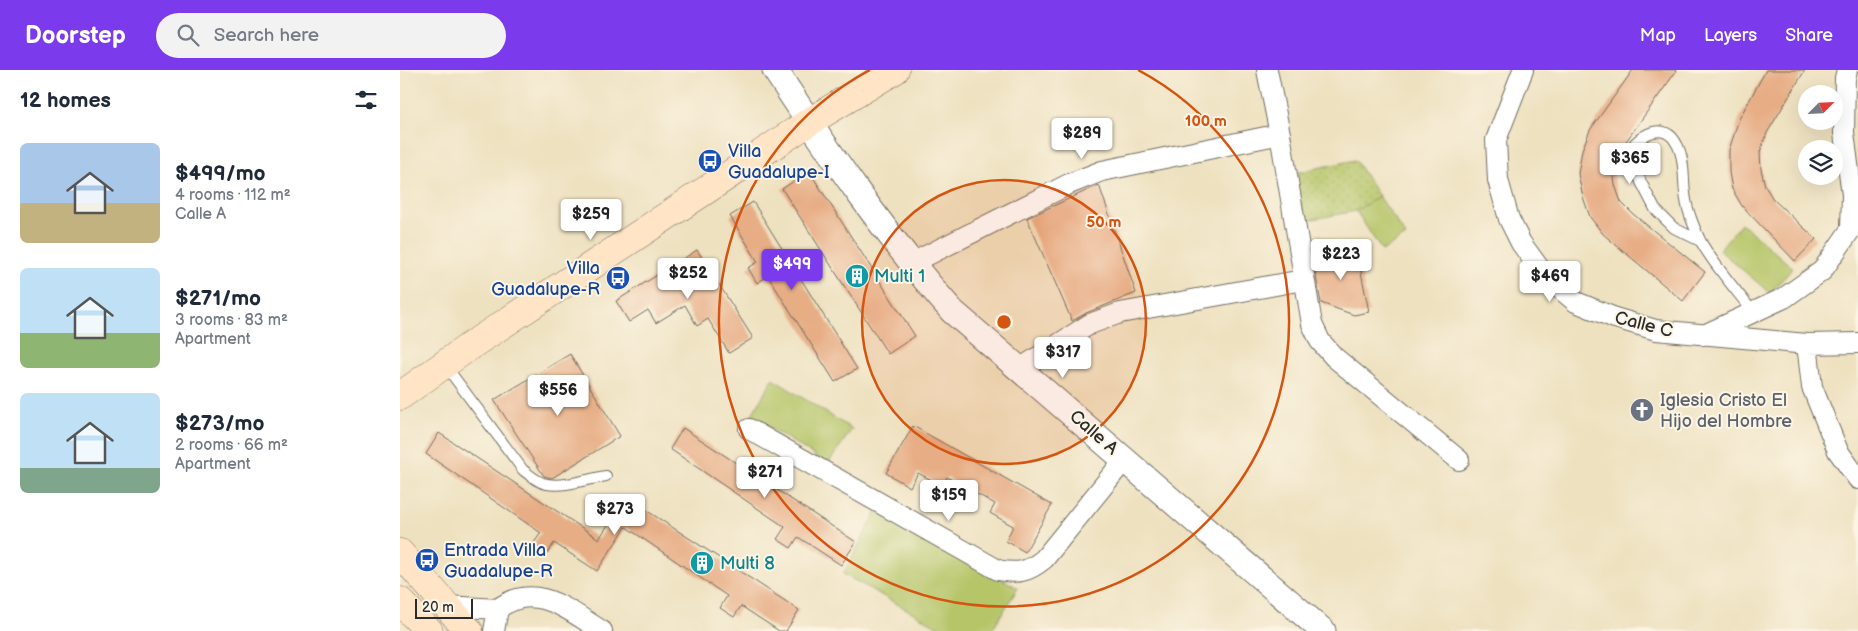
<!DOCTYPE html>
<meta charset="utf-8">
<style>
:root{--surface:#fff;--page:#f2f2f3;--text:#1f2937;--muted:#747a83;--accent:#7c3aed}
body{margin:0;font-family:"Balsamiq Sans",sans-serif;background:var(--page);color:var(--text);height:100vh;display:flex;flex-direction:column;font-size:19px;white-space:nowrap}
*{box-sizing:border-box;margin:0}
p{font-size:16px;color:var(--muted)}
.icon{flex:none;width:28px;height:28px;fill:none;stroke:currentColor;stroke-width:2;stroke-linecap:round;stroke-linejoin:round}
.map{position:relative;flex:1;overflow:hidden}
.panel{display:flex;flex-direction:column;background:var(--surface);width:400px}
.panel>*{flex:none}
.needle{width:32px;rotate:66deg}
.buttons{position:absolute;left:1398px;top:15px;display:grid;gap:10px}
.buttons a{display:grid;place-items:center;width:45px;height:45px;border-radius:50%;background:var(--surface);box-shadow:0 5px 20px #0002;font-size:25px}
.scale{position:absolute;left:15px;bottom:12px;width:58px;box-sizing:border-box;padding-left:5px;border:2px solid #2b2b2b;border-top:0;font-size:14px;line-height:18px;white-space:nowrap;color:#2b2b2b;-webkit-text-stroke:4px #fcf5e5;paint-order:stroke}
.price{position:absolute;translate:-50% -42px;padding:0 11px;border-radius:5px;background:#fff;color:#222;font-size:16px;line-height:32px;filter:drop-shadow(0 1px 2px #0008)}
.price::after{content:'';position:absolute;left:50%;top:30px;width:15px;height:11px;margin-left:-8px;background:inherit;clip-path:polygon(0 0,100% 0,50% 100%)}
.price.current{background:var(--accent);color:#fff}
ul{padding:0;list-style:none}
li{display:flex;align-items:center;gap:15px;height:125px;padding:0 20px}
li span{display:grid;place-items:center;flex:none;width:140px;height:100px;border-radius:8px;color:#555}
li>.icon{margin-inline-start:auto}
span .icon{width:60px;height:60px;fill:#fffc;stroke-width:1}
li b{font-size:21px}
h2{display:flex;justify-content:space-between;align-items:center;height:60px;padding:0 20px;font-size:21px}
header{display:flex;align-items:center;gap:30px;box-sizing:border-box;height:70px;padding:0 25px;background:var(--accent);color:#fff}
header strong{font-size:24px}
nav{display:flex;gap:28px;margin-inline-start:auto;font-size:18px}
.search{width:350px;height:45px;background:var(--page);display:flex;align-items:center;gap:12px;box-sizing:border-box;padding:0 18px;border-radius:28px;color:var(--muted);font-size:19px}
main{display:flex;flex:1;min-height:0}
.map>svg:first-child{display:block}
.grass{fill:url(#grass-dots);stroke:#70784a}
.garden{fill:#b5c568;stroke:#70784a}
.building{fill:#e7ae86}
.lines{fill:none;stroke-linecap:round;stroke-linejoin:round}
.service-casing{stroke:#6f6b5f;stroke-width:12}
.minor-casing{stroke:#6f6b5f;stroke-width:22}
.tertiary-casing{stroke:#6f6b5f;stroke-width:27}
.secondary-casing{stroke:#6f6b5f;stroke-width:29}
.service{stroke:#fff;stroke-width:10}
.minor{stroke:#fff;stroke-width:20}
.tertiary{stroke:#fff;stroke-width:25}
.secondary{stroke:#ffe4c6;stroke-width:28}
.ring{fill:none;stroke:#d5540f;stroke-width:2.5}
.labels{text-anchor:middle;stroke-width:4;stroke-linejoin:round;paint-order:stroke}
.transit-label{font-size:18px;fill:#164399;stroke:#fcf5e5;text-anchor:start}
.culture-label{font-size:18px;fill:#0d838f;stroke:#fcf5e5;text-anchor:start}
.street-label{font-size:18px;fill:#2b2b2b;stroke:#fcf5e5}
.worship-label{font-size:18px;fill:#5b616d;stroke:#fcf5e5;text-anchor:start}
.centre{fill:#d5540f;stroke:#fcf5e5;stroke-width:2.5}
.ring-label{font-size:15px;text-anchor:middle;font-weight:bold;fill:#d5540f;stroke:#fcf5e5;stroke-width:4;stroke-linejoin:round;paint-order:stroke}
</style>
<header>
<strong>Doorstep</strong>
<div class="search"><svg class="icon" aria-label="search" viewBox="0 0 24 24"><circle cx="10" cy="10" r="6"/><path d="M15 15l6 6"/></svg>Search here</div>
<nav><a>Map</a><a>Layers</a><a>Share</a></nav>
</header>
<main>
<section class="panel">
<h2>12 homes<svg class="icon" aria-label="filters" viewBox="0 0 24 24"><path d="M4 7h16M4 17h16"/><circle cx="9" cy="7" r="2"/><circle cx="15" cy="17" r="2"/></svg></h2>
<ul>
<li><span style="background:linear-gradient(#a9c7e8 60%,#c2b280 0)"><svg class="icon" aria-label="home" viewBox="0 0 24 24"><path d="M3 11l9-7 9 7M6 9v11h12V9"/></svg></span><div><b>$499/mo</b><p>4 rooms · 112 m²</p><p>Calle A</p></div></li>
<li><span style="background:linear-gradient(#bfe0f5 65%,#8fb573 0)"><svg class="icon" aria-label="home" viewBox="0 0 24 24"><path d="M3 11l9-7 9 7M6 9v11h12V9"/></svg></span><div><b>$271/mo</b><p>3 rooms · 83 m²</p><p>Apartment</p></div></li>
<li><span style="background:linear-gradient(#bfe0f5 75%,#7fa58c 0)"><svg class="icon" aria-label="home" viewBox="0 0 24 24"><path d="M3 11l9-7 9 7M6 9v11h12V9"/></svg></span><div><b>$273/mo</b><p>2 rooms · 66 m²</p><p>Apartment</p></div></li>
</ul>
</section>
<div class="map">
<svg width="1458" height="561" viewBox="0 0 1458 561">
<defs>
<pattern id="grass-dots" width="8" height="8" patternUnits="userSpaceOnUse" patternTransform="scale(1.25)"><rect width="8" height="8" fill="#b5c568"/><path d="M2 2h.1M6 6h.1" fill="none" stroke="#9ca95a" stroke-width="1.8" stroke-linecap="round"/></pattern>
</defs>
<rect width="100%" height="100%" fill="#fcf5e5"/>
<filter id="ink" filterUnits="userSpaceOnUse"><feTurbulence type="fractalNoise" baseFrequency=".02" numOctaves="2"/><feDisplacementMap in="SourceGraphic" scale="10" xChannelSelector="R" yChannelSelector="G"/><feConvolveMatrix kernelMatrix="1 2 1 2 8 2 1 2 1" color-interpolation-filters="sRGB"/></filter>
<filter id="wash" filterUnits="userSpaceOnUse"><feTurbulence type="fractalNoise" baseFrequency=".0096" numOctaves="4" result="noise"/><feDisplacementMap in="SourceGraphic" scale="20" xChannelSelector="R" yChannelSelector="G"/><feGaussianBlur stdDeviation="1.12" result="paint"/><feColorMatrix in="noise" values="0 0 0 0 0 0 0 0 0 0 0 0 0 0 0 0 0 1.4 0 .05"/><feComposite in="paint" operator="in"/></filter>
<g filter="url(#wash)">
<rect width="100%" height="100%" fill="#eee1c0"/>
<path class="grass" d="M955 90 979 126 956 141 897 152 889 104Z"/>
<path class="garden" d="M979 126 1006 166 982 181 956 141Z
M1341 153 1393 198 1370 223 1319 180Z
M373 309 452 359 428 394 351 346Z
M478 439 618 518 591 561H546L443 504Z"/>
<g id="blocks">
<path class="building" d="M1233 0H1277L1219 81 1213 99 1215 115 1221 132 1233 144 1305 202 1283 231 1203 164 1190 147 1183 127 1178 104 1182 80 1190 60Z
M1366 0H1405L1367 63 1360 82 1361 99 1365 116 1373 129 1416 169 1395 191 1342 136 1332 119 1329 102V80L1339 49Z
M409 101 515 266 488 284 382 119Z
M699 115 736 223 686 243 672 251 627 148Z
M353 132 457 299 435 312 368 206 357 213 348 198 358 192 330 146Z
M956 177 969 242 954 245 921 233 912 185Z
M297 180 353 268 329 283 308 249 297 256 285 235 256 253 248 240 229 252 216 231Z
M170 284 220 366 152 408 144 406 94 330Z
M513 356 652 435 625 482 606 471 613 456 590 443 595 434 547 407 543 416 518 403 510 417 486 403Z
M283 358 456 472 441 495 398 467 391 478 377 469 385 457 270 379Z
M39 363 199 469 226 427 399 540 386 561H379L341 536 334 547 320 538 327 526 226 457 197 501 154 473 147 484 133 474 141 463 26 384Z"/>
</g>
</g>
<g filter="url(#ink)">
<use href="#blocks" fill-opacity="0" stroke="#6f6b5f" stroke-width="1"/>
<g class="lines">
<g class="service-casing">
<path id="service" d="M1300 171 1274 158 1255 139 1241 112 1234 93 1235 73C1245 64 1260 55 1272 67 1287 84 1282 110 1286 130 1288 143 1295 159 1300 170 1312 193 1337 221 1353 242
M45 295 123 400C130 405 138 413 147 414 165 417 188 409 206 406"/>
</g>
<g class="minor-casing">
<path id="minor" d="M867 0 880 64 912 254 920 271 934 287 1059 390
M1123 0 1096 70 1098 110 1109 149 1121 173 1145 206 1176 232 1215 248 1256 260 1407 274 1458 273
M510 194 669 114 702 101 880 64
M1304 265 1384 228 1422 201 1451 159 1452 125 1444 63 1445 8 1447 0
M1407 274 1412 317 1438 381 1458 409
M621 298 690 254 720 243 903 210
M349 359 598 500C618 504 628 502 644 489L725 389
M46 536 98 539C135 510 169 541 202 561
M94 561 98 539"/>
</g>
<g class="tertiary-casing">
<path id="tertiary" d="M375 0C429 83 486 166 552 241L923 561"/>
</g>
<g class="secondary-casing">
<path id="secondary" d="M0 326 70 276 409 52 495 0
M0 483 69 561
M0 531 29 561"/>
</g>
<use href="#service" class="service"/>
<use href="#minor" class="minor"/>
<use href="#tertiary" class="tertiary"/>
<use href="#secondary" class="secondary"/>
</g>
</g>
<circle cx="604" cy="252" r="142" fill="#d5540f" fill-opacity=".12"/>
<g class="ring">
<circle cx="604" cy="252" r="142"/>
<path d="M738 0A285 285 0 1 1 470 0"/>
</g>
<defs>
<g id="bus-disc" transform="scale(1.25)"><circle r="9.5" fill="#1a4fb4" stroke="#fcf5e5"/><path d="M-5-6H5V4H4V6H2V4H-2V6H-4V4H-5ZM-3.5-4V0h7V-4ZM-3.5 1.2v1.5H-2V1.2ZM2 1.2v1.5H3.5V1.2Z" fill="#fff"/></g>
<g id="building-disc" transform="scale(1.25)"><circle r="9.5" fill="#0f9aa8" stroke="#fcf5e5"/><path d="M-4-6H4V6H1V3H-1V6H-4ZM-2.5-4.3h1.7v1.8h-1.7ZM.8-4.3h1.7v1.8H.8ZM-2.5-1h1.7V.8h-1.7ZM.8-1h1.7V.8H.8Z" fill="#fff"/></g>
<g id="church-disc" transform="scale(1.25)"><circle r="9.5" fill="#6b7280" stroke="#fcf5e5"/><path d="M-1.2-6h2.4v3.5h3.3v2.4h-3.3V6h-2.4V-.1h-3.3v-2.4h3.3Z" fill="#fff"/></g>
</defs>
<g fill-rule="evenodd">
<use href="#bus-disc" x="310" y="91"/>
<use href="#building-disc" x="457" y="206"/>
<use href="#bus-disc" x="218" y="208"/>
<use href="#church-disc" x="1242" y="340"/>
<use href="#bus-disc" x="27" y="490"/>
<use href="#building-disc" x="302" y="493"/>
</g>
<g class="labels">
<g class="transit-label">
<text x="328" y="87">Villa<tspan x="328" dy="21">Guadalupe-I</tspan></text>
<text x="200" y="204" text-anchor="end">Villa<tspan x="200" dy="21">Guadalupe-R</tspan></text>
<text x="44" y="486">Entrada Villa<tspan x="44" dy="21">Guadalupe-R</tspan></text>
</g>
<g class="culture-label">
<text x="474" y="212">Multi 1</text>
<text x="320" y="499">Multi 8</text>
</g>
<g class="street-label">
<text transform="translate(1244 254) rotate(14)" y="6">Calle C</text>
<text transform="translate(694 362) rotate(41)" y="6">Calle A</text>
</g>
<g class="worship-label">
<text x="1260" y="336">Iglesia Cristo El<tspan x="1260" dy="21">Hijo del Hombre</tspan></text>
</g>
</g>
<circle cx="604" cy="252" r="8" class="centre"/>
<g class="ring-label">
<text x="806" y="56">100 m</text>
<text x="704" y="157">50 m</text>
</g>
</svg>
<div class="buttons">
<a><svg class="needle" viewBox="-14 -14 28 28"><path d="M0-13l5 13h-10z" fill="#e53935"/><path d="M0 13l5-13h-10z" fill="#747a83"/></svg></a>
<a><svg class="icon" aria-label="layers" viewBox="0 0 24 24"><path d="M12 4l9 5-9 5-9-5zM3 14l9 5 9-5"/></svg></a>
</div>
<div class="scale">20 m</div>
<b class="price" style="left:682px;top:90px">$289</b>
<b class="price" style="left:1230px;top:115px">$365</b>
<b class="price" style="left:191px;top:171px">$259</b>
<b class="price" style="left:941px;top:211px">$223</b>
<b class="price current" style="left:392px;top:221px">$499</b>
<b class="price" style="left:288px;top:230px">$252</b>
<b class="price" style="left:1150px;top:233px">$469</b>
<b class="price" style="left:663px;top:309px">$317</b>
<b class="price" style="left:158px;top:347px">$556</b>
<b class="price" style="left:365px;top:429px">$271</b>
<b class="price" style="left:549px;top:452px">$159</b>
<b class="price" style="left:215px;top:466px">$273</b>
</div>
</main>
